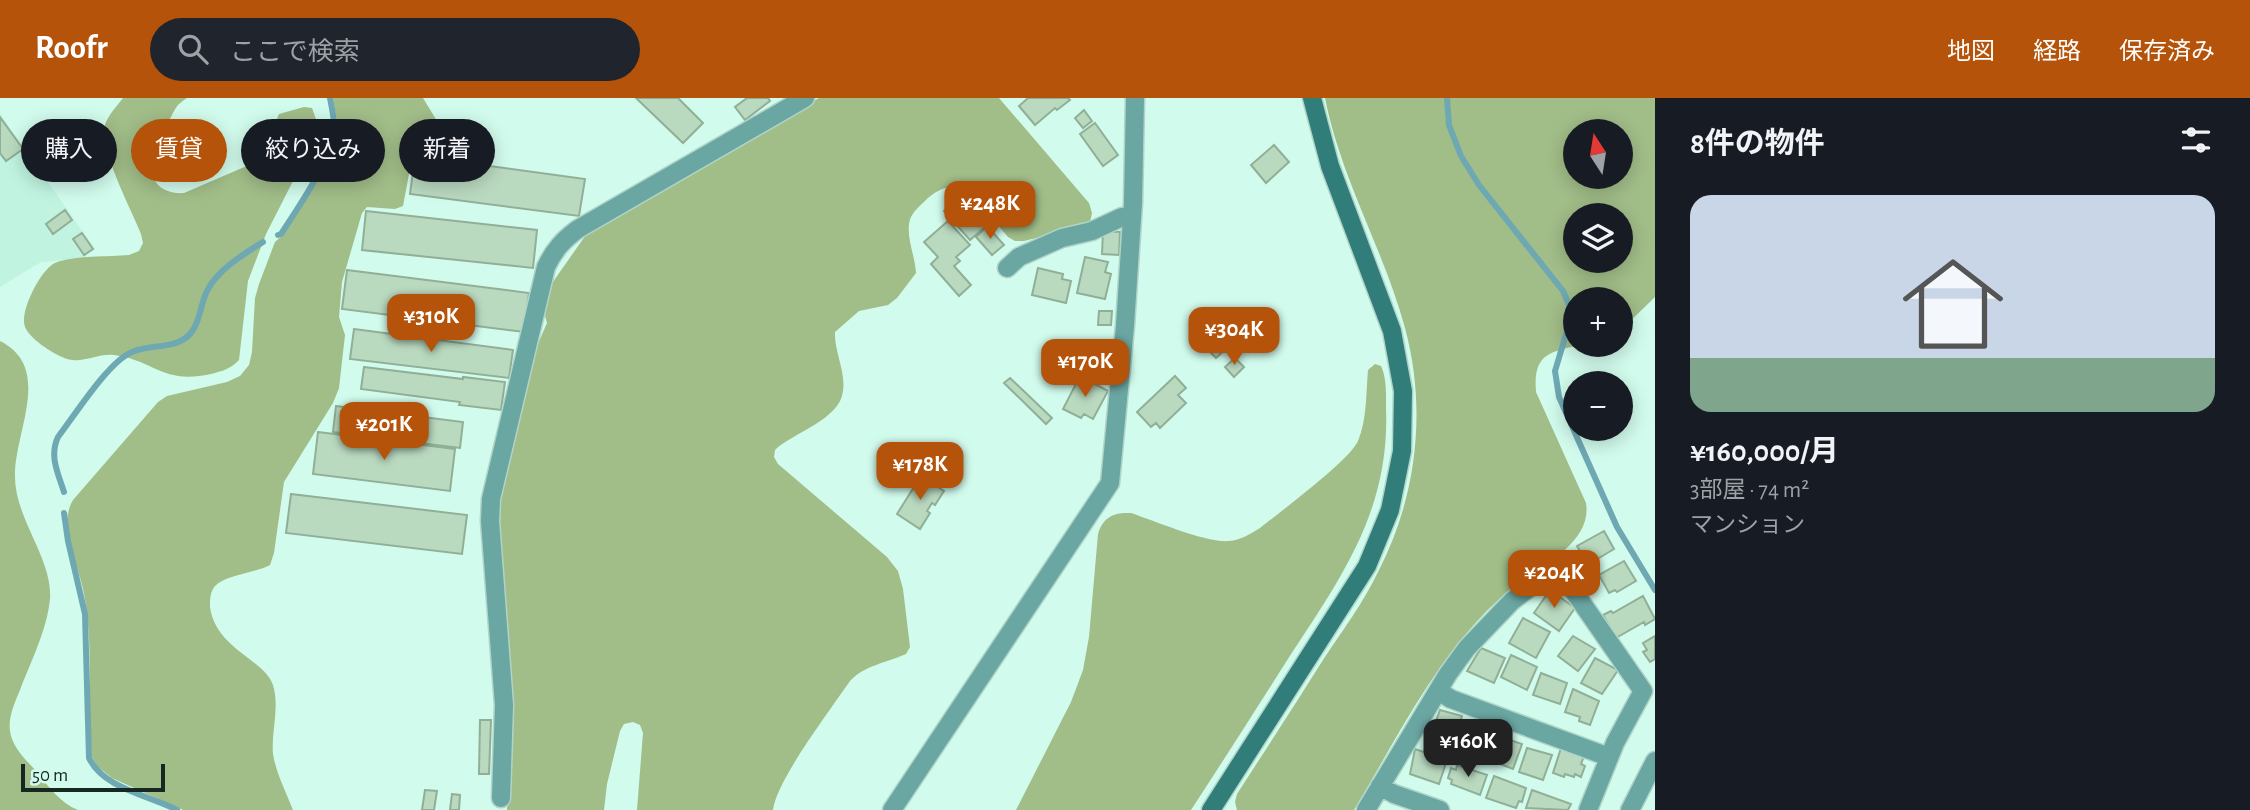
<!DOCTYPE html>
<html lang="ja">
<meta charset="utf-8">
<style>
:root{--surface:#171b24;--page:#20242c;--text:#f1f3f6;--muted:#9ea1a6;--accent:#b45309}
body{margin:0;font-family:"Alegreya Sans","Noto Sans JP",sans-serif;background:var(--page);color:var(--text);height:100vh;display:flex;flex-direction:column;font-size:26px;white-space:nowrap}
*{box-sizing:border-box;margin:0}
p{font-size:23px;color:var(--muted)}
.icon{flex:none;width:38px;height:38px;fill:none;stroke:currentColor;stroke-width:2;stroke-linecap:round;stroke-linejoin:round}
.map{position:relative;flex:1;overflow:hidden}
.panel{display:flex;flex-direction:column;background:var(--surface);width:595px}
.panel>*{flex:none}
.hud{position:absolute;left:21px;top:21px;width:665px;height:63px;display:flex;gap:14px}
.needle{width:46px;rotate:348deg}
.fabs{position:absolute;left:1563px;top:21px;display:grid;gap:14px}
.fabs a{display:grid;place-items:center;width:70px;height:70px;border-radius:50%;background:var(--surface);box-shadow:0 4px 18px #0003;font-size:35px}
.scale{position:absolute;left:21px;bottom:18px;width:144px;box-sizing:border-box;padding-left:7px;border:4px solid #172722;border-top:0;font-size:19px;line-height:24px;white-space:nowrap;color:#172722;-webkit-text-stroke:5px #d1fbec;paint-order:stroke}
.price{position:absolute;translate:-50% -60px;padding:0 16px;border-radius:14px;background:var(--accent);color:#fff;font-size:23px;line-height:46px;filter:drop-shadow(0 2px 4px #0008)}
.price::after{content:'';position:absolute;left:50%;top:42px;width:21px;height:16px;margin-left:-10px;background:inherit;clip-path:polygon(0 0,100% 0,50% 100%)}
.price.current{background:#222;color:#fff}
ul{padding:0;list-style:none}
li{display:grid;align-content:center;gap:14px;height:371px;padding:0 35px}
li span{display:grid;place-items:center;height:217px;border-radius:21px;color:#555}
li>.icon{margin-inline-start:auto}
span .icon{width:126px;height:126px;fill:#fffc;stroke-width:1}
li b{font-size:30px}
h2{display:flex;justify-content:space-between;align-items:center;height:84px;padding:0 35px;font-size:30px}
.tag{padding:0 24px;border-radius:32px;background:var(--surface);box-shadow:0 4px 18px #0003;font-size:24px;line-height:63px}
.tag.current{background:var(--accent);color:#fff}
header{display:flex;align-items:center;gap:42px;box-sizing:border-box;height:98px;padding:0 35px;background:var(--accent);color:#fff}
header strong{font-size:33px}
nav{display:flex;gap:38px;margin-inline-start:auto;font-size:24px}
.search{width:490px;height:63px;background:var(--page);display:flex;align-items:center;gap:18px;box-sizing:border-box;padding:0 24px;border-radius:38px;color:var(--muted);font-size:26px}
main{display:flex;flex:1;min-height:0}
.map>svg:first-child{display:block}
.built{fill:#c0f4e1}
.forest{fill:#a1bd88;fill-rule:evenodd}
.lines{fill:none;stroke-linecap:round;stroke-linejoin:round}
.stream{stroke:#6ea8b2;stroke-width:6}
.building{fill:#badac0;stroke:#90af96;stroke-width:2}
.street-casing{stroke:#b0d5c8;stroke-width:21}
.secondary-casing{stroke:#b0d5c8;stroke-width:21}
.street{stroke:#6aa6a2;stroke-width:18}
.secondary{stroke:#307d7a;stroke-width:18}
</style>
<header>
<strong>Roofr</strong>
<div class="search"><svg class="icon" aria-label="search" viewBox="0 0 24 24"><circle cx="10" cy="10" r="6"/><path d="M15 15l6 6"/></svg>ここで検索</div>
<nav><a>地図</a><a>経路</a><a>保存済み</a></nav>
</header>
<main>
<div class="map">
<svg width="1655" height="712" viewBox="0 0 1655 712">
<rect width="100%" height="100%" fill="#d1fbec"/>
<path class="built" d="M0 16 95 151 82 161 41 164 0 189Z"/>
<path class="forest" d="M123 0H187C184 2 181 4 178 7 170 16 150 67 153 78 157 92 172 96 184 95L249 67 261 60 279 16 304 9 312 10 317 24 315 40 266 136 248 183 239 262C231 271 222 273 211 276 163 287 154 262 114 257 96 255 80 268 62 259 51 254 30 241 25 229 19 214 41 171 55 165 74 157 109 159 129 157L139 153 143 145 141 136C131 111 99 51 105 27 108 17 117 8 123 0Z
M333 0H423L445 36C441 50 422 52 412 60L403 108 395 111 367 109 362 115 342 184 339 219 345 237 339 290 333 305 284 384 274 455 270 467C255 475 225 477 215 488 210 494 210 501 210 509 216 553 269 562 274 591 279 613 271 635 273 656 276 675 286 694 293 712H183L112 680 97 668 92 659C86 603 95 546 83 491 77 464 58 427 73 402L158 304 167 298 227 284 240 278 249 267 252 254 255 200 259 186 275 144 285 135 302 108 334 47 337 23Z
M819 0H999L1089 105 1092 115 1090 124 1081 129 1024 143H1015L1008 139C986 114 963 69 928 100 921 107 910 115 909 126 907 142 915 158 916 175L897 200 888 207 859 213 835 234C834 253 846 274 843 293 840 322 792 335 775 352L774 359 778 366 887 459 898 473 903 491 910 549 906 556C886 565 865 567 850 583 831 611 776 683 773 712H637L643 635 640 627 633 624 624 626 620 633 607 686 604 712H507L510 607 495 412 533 257 547 225 543 210 550 188 588 134Z
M1325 0H1655V199L1621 232 1620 201H1575V247H1580C1548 254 1533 257 1536 294L1586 405C1593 447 1533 472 1506 495 1439 553 1399 637 1354 712H1237L1235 704 1237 696C1266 651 1295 607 1323 562 1342 533 1364 504 1379 472 1417 398 1427 311 1405 230 1384 152 1341 81 1325 0ZM1620 33V79H1575V33ZM1620 117V163H1575V117Z
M0 243C54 270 14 334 15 379 15 421 53 461 50 501 47 532 31 563 20 592 15 604 8 619 10 633 12 649 26 662 36 673 48 688 60 705 78 712H0Z
M1375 266 1381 268C1387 281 1386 297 1386 311 1390 414 1340 481 1286 564 1255 613 1223 663 1191 712H1016L1071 604 1083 572 1089 539 1098 436C1103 419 1114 414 1131 415 1155 423 1206 445 1229 443 1241 442 1250 436 1260 430 1280 414 1350 362 1358 343 1367 322 1366 295 1368 272Z"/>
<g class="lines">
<path class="stream" d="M1447 0 1449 27 1461 58 1479 87 1563 193 1569 207 1570 223 1555 273 1559 299 1617 429 1655 492
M278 137 281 136C298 110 330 64 334 33 335 22 332 11 330 0
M64 394C58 375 49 358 58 339 75 317 108 264 132 254 150 246 174 251 188 238 200 227 200 207 207 193 217 172 244 156 263 144
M64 415 68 443 85 516 89 660C104 691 149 697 177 712"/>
</g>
<path class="building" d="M636 0H678L703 25 683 45Z
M747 0H768L770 3 745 22 735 9Z
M1028 0H1068L1070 2 1057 12 1055 10 1035 27 1019 8Z
M1084 12 1092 23 1083 30 1075 20Z
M0 19 23 51 6 63 0 55Z
M1095 25 1118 57 1103 68 1080 36Z
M1274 47 1289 64 1266 85 1251 67Z
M415 58 585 81 579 118 410 96Z
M959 99 985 129 970 142 944 113Z
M65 112 72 122 53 136 46 126Z
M366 113 537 132 533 170 362 152Z
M948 123 970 147 956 159 960 163 954 168 971 187 959 198 931 166 938 159 924 144Z
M987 128 1004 147 992 157 976 139Z
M1103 133 1120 134 1119 157 1102 156Z
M82 135 93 151 84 157 73 141Z
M1085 159 1108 164 1105 174 1111 176 1105 201 1077 195Z
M1038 170 1063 176 1062 181 1071 183 1066 205 1032 197Z
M347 172 529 195 524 234 342 211Z
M1099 213H1112L1111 227H1098Z
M354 231 513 252 509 280 350 261Z
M1218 242 1226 251 1216 260 1208 252Z
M1235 260 1244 269 1234 279 1225 269Z
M1085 264 1101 272 1095 284 1079 275Z
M364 269 463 281V279L505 284 501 312 459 307 460 304 361 291Z
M1080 278 1108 293 1093 321 1084 316 1081 320 1063 311Z
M1175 278 1186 290 1178 297 1186 305 1160 330 1156 325 1151 329 1137 314Z
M1010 280 1052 320 1046 326 1004 285Z
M336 308 463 324 460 350 333 334Z
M318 334 455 351 450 393 313 376Z
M921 378 944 393 935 407 932 405 927 413 930 415 920 431 897 416Z
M291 396 467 417 462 456 286 435Z
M1604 433 1614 451 1594 463 1589 455 1583 458 1577 448Z
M1624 463 1636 483 1617 494 1615 492 1609 495 1599 477Z
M1550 492 1575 510 1559 533 1534 515Z
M1643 498 1655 521 1645 527 1644 524 1616 540 1603 517 1611 513 1613 515Z
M1523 520 1550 534 1536 560 1509 545Z
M1573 538 1595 551 1578 573 1558 558Z
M1655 538V561L1650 564 1643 554 1647 552 1643 545Z
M1481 550 1505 560 1494 585 1467 573Z
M1511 557 1537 569 1527 592 1501 579Z
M1595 560 1618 572 1602 596 1581 585Z
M1541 575 1567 585 1560 606 1533 597Z
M1573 591 1599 603 1590 627 1579 623 1580 619 1565 614Z
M1440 612 1462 618 1452 647 1436 641 1437 636 1432 634Z
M480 622H491L489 676H479Z
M1479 627 1492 631 1482 659 1461 652 1466 630 1477 634Z
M1497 641 1506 644 1507 641 1522 646 1513 671 1490 662Z
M1527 650 1552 657 1543 682 1519 674Z
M1561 650 1584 658 1581 666 1585 668 1581 679 1575 676 1574 679 1565 676 1564 679 1553 675Z
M1415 651 1447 662 1439 686 1410 676Z
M1457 667 1487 677 1480 697 1451 686 1452 682 1448 680 1451 670 1456 672Z
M1494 678 1526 690 1522 704 1519 703 1516 710 1486 700Z
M425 692 437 693 434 712H422Z
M1532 692 1571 706 1568 712 1526 710Z
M452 696 460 697 459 712H450Z"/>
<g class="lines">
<g class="street-casing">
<path id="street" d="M1007 170 1019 159 1062 140 1092 133 1122 119H1132
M1438 593 1451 601 1609 659
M1380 688 1394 696 1440 712
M501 700 504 607 490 423 491 401 546 169C554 152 563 142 578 131L805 0
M892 712 1110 385 1125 228 1133 105 1135 0
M1366 712 1448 576 1467 550 1512 503 1557 469 1643 593 1615 645 1588 712
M1630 712 1655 663"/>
</g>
<g class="secondary-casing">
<path id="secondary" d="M1211 712 1367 468 1390 412 1402 353 1403 293 1392 233 1330 68 1312 0"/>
</g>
<use href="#street" class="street"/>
<use href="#secondary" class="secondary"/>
</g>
</svg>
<div class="fabs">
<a><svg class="needle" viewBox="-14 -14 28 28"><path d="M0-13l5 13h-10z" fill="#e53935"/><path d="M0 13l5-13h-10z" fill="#9ea1a6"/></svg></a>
<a><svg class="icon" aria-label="layers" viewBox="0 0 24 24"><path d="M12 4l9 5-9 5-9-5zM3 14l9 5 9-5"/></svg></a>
<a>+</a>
<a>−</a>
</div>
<div class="scale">50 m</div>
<b class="price" style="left:990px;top:143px">¥248K</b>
<b class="price" style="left:431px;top:256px">¥310K</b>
<b class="price" style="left:1234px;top:269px">¥304K</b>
<b class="price" style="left:1085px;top:301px">¥170K</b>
<b class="price" style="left:384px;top:364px">¥201K</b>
<b class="price" style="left:920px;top:404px">¥178K</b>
<b class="price" style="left:1554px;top:512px">¥204K</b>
<b class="price current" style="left:1468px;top:681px">¥160K</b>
<div class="hud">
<a class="tag">購入</a>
<a class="tag current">賃貸</a>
<a class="tag">絞り込み</a>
<a class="tag">新着</a>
</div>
</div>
<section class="panel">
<h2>8件の物件<svg class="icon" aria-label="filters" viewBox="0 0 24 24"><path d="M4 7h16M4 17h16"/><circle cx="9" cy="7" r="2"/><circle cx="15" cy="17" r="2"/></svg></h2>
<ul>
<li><span style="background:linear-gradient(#c9d6e8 75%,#7fa58c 0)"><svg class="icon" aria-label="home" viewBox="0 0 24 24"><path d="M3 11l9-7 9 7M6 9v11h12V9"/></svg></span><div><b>¥160,000/月</b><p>3部屋 · 74 m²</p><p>マンション</p></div></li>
</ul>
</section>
</main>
